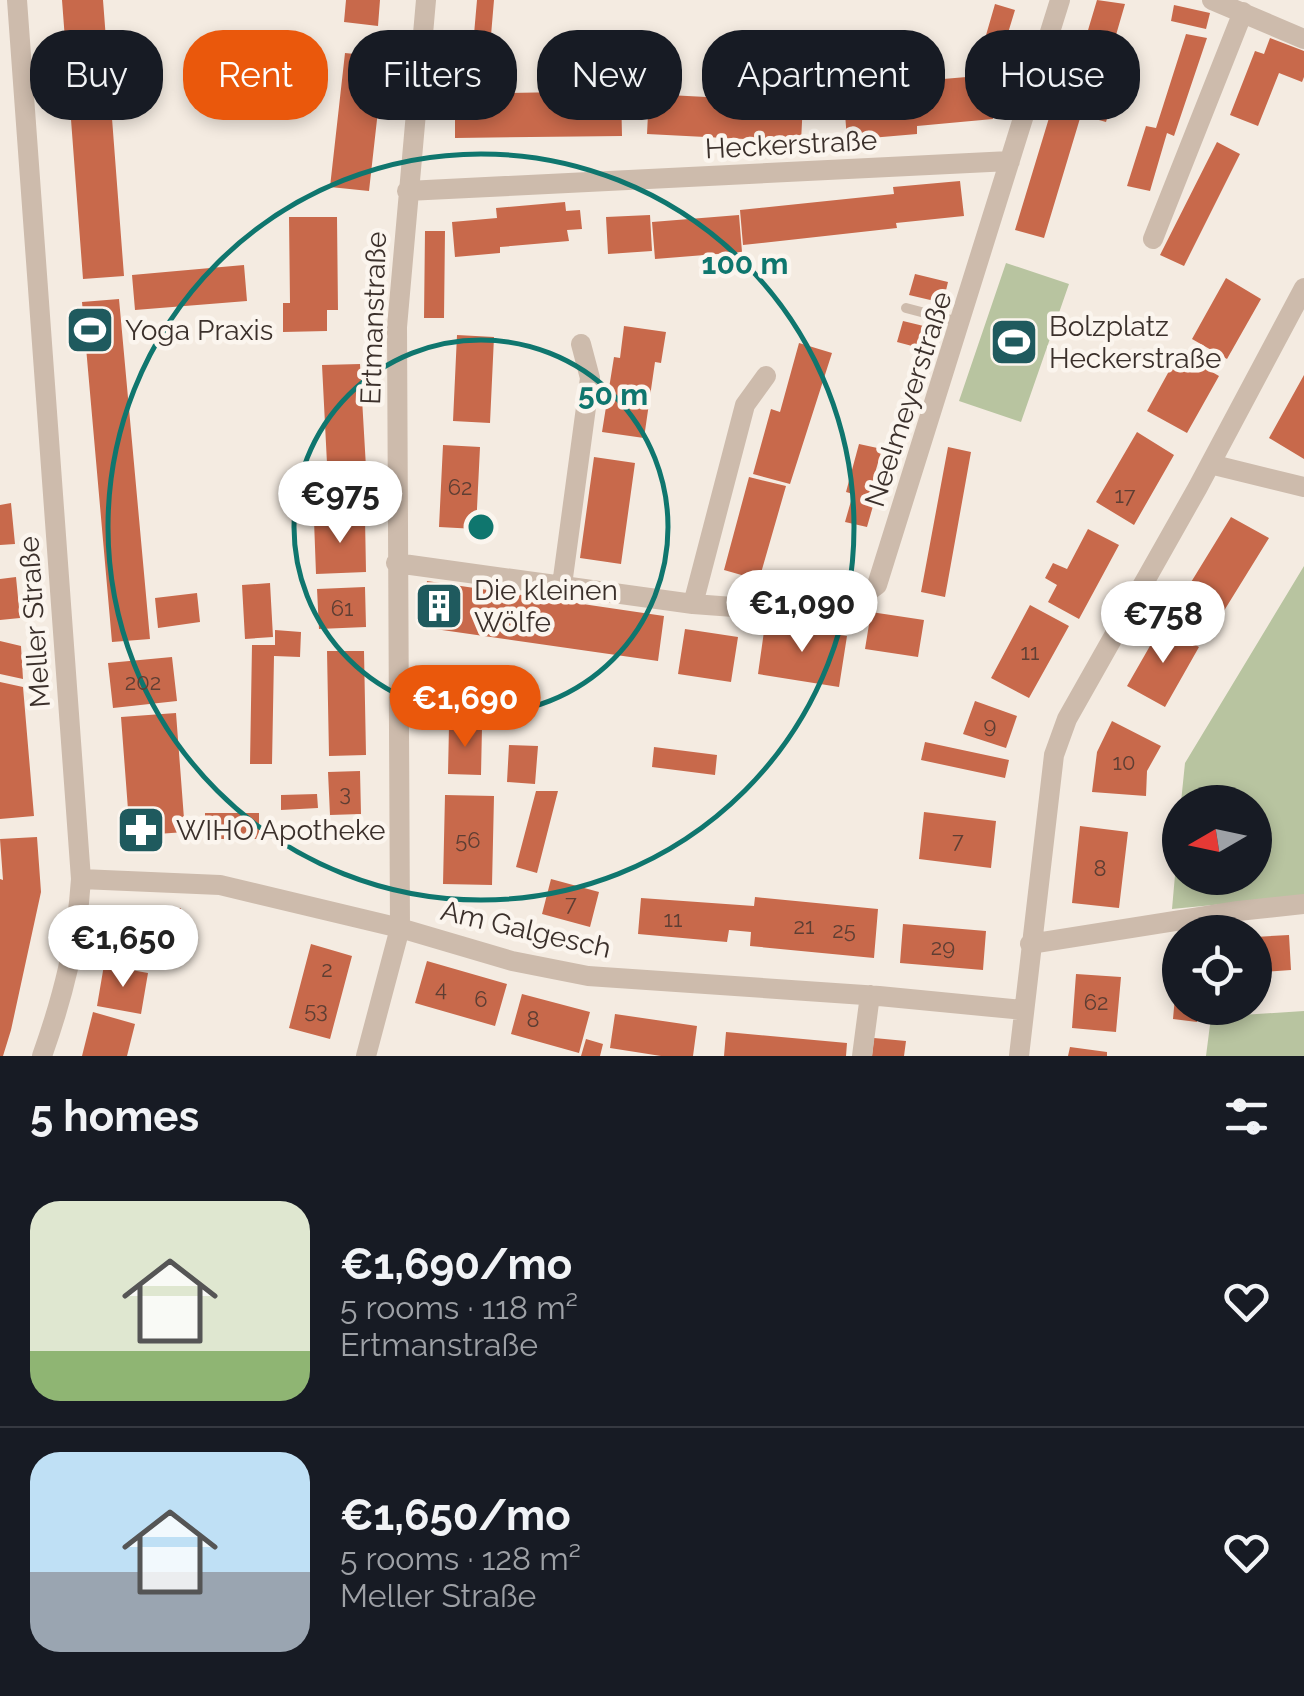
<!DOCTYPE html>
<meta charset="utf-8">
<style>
:root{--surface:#171b24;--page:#242831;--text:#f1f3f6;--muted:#9ea1a6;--line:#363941;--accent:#ea580c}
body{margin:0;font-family:Raleway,sans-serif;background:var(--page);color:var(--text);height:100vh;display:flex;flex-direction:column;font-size:38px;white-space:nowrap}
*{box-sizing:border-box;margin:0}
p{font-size:32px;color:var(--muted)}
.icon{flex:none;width:55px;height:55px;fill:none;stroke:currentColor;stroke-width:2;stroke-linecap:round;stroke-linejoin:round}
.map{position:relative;height:1056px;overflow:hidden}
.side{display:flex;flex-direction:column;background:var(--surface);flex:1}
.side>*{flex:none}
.banner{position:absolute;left:30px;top:30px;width:1245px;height:90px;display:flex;gap:20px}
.needle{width:65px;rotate:261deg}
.buttons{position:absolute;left:1162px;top:785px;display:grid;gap:20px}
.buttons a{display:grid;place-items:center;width:110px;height:110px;border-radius:50%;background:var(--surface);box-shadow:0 5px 15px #0003;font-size:50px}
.price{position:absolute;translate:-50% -85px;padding:0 22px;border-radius:35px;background:#fff;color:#222;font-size:32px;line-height:65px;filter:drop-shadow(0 2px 5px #0008)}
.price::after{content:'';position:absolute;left:50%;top:60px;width:30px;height:22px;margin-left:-15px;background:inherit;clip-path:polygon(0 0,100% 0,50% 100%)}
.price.on{background:var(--accent);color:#fff}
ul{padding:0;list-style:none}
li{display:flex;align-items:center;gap:30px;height:250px;padding:0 30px}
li+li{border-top:2px solid var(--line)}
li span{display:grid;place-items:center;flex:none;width:280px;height:200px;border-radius:30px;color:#555}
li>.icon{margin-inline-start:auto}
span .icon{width:120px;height:120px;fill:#fffc;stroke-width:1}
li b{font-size:42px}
h2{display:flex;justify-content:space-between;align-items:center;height:120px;padding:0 30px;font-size:42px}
.chip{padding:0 35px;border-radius:40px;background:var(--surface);box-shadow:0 5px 15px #0003;font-size:35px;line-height:90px}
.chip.on{background:var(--accent);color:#fff}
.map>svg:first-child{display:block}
.green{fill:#b8c4a0}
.building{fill:#c8694b}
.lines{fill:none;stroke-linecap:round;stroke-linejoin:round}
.lane{stroke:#cdbbac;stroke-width:10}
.street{stroke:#cdbbac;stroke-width:20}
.ring{fill:none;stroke:#0f766e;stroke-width:5}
.labels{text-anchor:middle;stroke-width:9;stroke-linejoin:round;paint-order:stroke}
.number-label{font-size:22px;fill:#5e3e33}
.street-label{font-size:28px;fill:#3b302b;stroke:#fbf5ee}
.poi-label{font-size:28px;fill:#3b302b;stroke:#fbf5ee;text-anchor:start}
.centre{fill:#0f766e;stroke:#fbf5ee;stroke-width:5}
.ring-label{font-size:30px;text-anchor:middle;font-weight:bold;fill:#0f766e;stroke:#fbf5ee;stroke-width:9;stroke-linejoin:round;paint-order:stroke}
</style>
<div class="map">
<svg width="1304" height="1056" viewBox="0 0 1304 1056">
<rect width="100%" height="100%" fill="#f4ebe1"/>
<path class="green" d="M1006 263 1069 284 1021 422 959 401Z
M1304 566V896L1172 909 1180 819V878H1255V802H1181L1185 763Z
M1304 1011V1056H1206L1211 1017Z"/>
<path class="building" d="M62 0H103L124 276 83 279Z
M346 0H380L378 26 344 22Z
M477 0H494L489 59 472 57Z
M1097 0 1125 4 1107 66 1080 57Z
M995 4 1015 10 997 69 978 63Z
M1174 5 1210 13 1206 29 1171 21Z
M1186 34 1207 38 1174 136 1167 133 1150 191 1127 186 1146 126 1156 128Z
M1270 38 1304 51V77L1302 82 1279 73 1258 126 1230 115 1255 51 1264 54Z
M345 53 384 57 369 191 330 187Z
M990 75 993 119 917 126V134L847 140 844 100 909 95 908 82Z
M1059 85 1112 102 1106 122 1081 115 1044 238 1015 230Z
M621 91 622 136 455 138V94Z
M649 94 803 102 801 142 647 134Z
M1217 142 1240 154 1184 266 1160 255Z
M960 181 964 216 896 223 897 228 743 245 740 210 894 194 893 187Z
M565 202 566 211 580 210 582 229 567 230 569 241 500 247V253L455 257 452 222 497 218 496 208Z
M650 215 652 251 608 254 606 217Z
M739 215 742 252 655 259 652 222Z
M289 217H337L338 310H327V331L283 332V303H290Z
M425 231H445L444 318H424Z
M244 265 247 301 135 310 132 275Z
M915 274 948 282 943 303 909 295Z
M1226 278 1261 299 1227 359 1192 339Z
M119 299 150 639 112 642 82 302Z
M903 321 936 329 931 351 897 342Z
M624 326 666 332 661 363 655 362 644 438 602 432 614 357 620 358Z
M457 335 494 337 490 423 453 421Z
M799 343 832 353 790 484 753 474 771 409 780 412Z
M1179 353 1219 376 1187 433 1147 411Z
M360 364 368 502 329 503 322 365Z
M1304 375V459L1269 438Z
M1137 432 1174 455 1134 525 1096 502Z
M859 444 882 449 868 497 875 499 867 527 845 522 853 494 846 492Z
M443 445 480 447 476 529 439 527Z
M948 447 971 452 945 597 921 592Z
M594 457 635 463 621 564 580 558Z
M749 477 786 486 759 580 724 570Z
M11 503 15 544 0 545V505Z
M1231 517 1269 538 1222 614 1185 592Z
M365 518 366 572 316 574 314 520Z
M1088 529 1119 545 1079 619 1048 602 1057 585 1045 578 1053 563 1067 569Z
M16 577 20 618 0 620V579Z
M427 581 664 616 658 661 421 627Z
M270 583 273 637 245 639 242 585Z
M365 587 366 627 319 629 317 589Z
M197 593 200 622 158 628 155 598Z
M1030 605 1069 626 1029 698 991 678Z
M871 612 924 620 918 657 865 649Z
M765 624 847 636 839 687 758 674Z
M1162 625 1199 647 1165 707 1127 686Z
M685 629 738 637 731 682 678 674Z
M275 630 301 632 300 657 274 656 272 764H250L252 645H275Z
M0 641 21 646 23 679 0 674Z
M327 651H364L366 755 329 756Z
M172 657 177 701 113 708 108 663Z
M428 672H450L449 695H428Z
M476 673 497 676 492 713 471 710Z
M0 682 23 687 34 816 0 819Z
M975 701 1017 716 1006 748 963 734Z
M176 713 185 832 130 836 121 717Z
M1112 721 1161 746 1147 771 1146 796 1092 792 1097 752Z
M449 726 482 727 481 775 448 774Z
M925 742 1009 760 1005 778 921 760Z
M509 745 538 746 535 784 507 782Z
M654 747 717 755 715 775 652 767Z
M360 771 361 814 330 815 328 772Z
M536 791H558L537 873 516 867Z
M317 794 318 808 281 810V795Z
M445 795 494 796 492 885 443 884Z
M924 812 996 821 991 868 919 859Z
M205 813H259V839H205Z
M1080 826 1128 832 1119 908 1072 903Z
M37 837 41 892 11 1030 3 1056H0V879L3 880 0 839Z
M551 879 599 892 590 927 542 914Z
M755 897 878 909 874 958 750 946 751 932 729 930 727 942 638 934 641 898 754 906Z
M130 908H181L180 913H186L190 936 186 958H180V962L130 961Z
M903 924 986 931 983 970 900 963Z
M1289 935 1291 970 1263 972 1264 994 1255 995V937Z
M311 944 352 956 330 1039 289 1028Z
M427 961 507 984 495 1026 415 1003Z
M104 965 148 973 141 1014 97 1006Z
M1076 974 1121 977 1116 1032 1072 1028Z
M1177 975H1180V1008H1198L1197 1022 1173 1019Z
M522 994 590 1012 579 1053 511 1034Z
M93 1012 135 1024 127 1056H82Z
M615 1014 697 1026 693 1056H661L610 1048Z
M726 1032 847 1043 846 1056H724Z
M874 1038 906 1041 904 1056H872Z
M586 1039 603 1044 600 1056H581Z
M1070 1047 1107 1052V1056H1068Z"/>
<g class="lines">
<path class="lane" d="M906 308 959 322"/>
<path class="street" d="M17 0 81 879C77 942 63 997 42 1056
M1212 0 1304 39
M407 191 1010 161
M1153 239 1243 12
M1210 464 1304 487
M396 563 693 604 787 611 854 602 877 585 1060 0
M562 585 590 378 581 344
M693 604 745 405 766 376
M81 879 220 885 400 928 512 961 588 976 879 996 1023 1010
M1030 944 1238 911 1304 904
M366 1056 400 928 397 327 426 0
M862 1056 870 995
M1019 1056 1054 755 1067 719 1198 487 1304 288"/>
</g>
<g class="ring">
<circle cx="481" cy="527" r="187"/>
<circle cx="481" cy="527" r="373"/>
</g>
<defs>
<g id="stadium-square" transform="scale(2.5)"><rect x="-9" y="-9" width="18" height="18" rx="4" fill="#1f5a5e" stroke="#fbf5ee"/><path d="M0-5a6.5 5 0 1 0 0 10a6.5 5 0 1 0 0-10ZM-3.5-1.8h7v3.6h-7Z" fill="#fff"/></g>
<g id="building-square" transform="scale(2.5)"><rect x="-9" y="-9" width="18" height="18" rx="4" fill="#1f5a5e" stroke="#fbf5ee"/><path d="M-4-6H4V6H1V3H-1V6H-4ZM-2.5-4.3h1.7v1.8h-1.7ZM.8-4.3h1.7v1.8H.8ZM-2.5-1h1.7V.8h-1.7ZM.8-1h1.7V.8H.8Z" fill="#fff"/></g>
<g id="pharmacy-square" transform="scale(2.5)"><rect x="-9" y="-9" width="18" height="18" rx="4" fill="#1f5a5e" stroke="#fbf5ee"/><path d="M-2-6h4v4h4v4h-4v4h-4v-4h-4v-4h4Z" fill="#fff"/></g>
</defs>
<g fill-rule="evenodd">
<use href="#stadium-square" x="90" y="330"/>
<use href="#stadium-square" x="1014" y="342"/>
<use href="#building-square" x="439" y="606"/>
<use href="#pharmacy-square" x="141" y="830"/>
</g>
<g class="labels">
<g class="number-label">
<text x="460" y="495">62</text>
<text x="1125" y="503">17</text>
<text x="342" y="616">61</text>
<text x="1030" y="660">11</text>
<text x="143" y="690">202</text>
<text x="990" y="733">9</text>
<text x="1124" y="770">10</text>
<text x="345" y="801">3</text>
<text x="468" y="848">56</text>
<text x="958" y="848">7</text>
<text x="1100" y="876">8</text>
<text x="571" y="911">7</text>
<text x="673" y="927">11</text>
<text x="804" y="934">21</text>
<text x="844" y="938">25</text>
<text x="943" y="955">29</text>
<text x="327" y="977">2</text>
<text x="441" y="996">4</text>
<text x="481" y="1007">6</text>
<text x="1096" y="1010">62</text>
<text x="316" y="1018">53</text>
<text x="533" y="1027">8</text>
</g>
<g class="street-label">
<text transform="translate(791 144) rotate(-3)" y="10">Heckerstraße</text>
<text transform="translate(373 318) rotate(-88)" y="10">Ertmanstraße</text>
<text transform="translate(908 399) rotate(-72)" y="10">Neelmeyerstraße</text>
<text transform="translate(34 622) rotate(-94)" y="10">Meller Straße</text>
<text transform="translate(526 929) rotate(13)" y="10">Am Galgesch</text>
</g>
<g class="poi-label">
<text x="1049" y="336">Bolzplatz<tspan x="1049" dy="32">Heckerstraße</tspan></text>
<text x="125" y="340">Yoga Praxis</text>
<text x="474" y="600">Die kleinen<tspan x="474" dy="32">Wölfe</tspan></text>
<text x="176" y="840">WIHO Apotheke</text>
</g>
</g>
<circle cx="481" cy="527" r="15" class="centre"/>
<g class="ring-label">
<text x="745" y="274">100 m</text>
<text x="613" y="405">50 m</text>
</g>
</svg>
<div class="buttons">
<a><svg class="needle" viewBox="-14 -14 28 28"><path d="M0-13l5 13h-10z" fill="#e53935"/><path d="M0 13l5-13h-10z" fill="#9ea1a6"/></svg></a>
<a><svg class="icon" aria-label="locate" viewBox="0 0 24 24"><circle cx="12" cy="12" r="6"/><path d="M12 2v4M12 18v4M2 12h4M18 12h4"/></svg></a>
</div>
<b class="price" style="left:340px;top:546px">€975</b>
<b class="price" style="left:802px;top:655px">€1,090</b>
<b class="price" style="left:1163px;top:666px">€758</b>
<b class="price on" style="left:465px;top:750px">€1,690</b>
<b class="price" style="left:123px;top:990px">€1,650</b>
<div class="banner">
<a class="chip">Buy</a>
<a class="chip on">Rent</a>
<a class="chip">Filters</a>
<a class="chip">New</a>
<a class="chip">Apartment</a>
<a class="chip">House</a>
</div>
</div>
<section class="side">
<h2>5 homes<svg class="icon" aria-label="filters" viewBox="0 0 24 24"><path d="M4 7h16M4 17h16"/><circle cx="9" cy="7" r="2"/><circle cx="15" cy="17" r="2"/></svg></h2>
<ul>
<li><span style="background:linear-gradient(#dfe7d0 75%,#8fb573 0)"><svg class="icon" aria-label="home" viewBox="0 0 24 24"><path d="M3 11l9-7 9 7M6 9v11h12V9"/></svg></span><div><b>€1,690/mo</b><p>5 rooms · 118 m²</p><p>Ertmanstraße</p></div><svg class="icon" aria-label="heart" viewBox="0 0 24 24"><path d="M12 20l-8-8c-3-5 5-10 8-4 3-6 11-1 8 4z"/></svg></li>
<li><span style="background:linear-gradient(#bfe0f5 60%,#9aa5b1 0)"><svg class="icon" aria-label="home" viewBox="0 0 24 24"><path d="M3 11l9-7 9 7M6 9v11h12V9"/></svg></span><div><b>€1,650/mo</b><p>5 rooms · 128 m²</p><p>Meller Straße</p></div><svg class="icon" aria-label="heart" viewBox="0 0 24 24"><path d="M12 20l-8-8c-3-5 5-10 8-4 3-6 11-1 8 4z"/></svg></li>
</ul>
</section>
